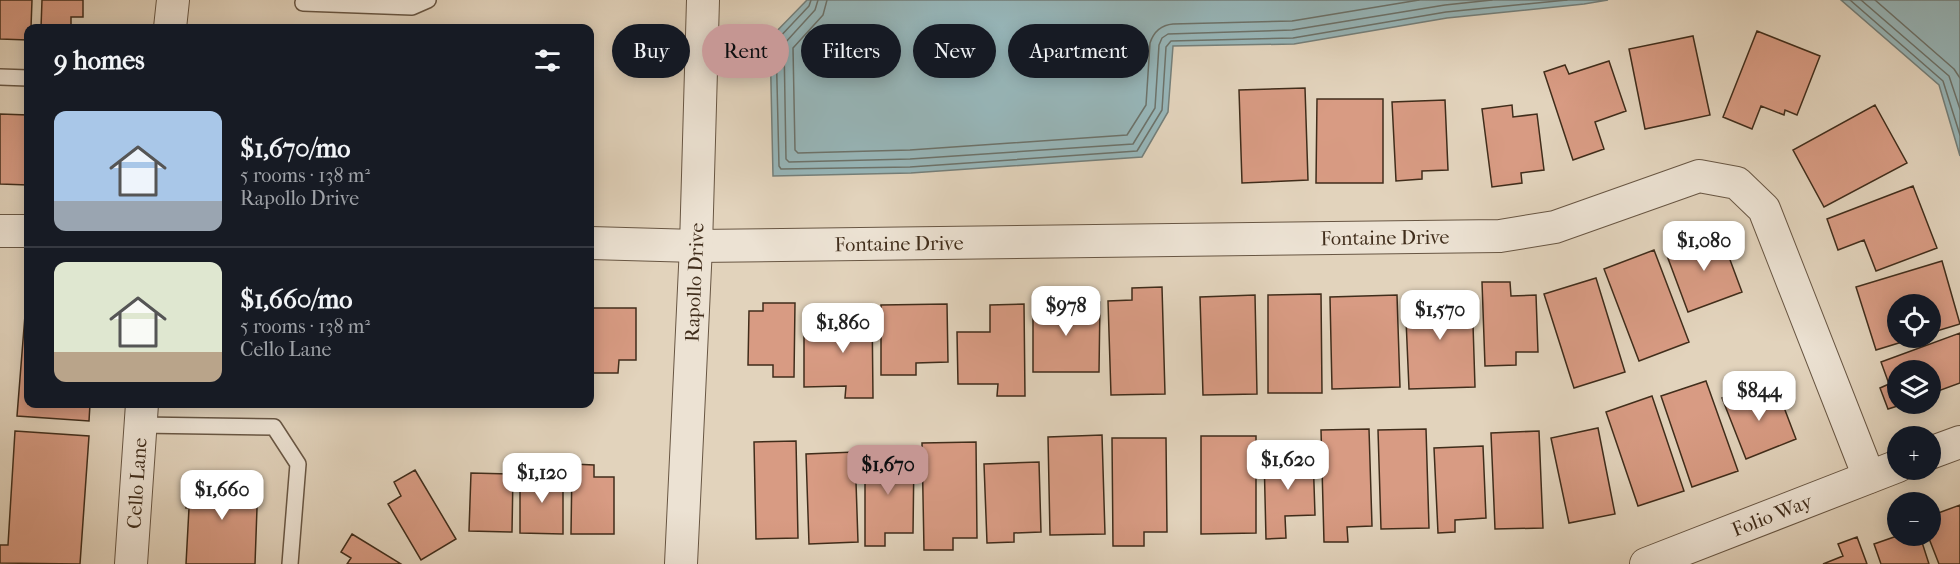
<!DOCTYPE html>
<meta charset="utf-8">
<style>
:root{--surface:#171b24;--page:#20242c;--text:#f1f3f6;--muted:#9ea1a6;--line:#363941;--accent:#c59692}
body{margin:0;font-family:"IM FELL French Canon",serif;background:var(--page);color:var(--text);height:100vh;display:flex;flex-direction:column;font-size:22px;white-space:nowrap}
*{box-sizing:border-box;margin:0}
p{font-size:20px;color:var(--muted)}
.icon{flex:none;width:33px;height:33px;fill:none;stroke:currentColor;stroke-width:2;stroke-linecap:round;stroke-linejoin:round}
.map{position:relative;flex:1;overflow:hidden}
.sheet{position:absolute;left:24px;top:24px;width:570px;height:384px;display:flex;flex-direction:column;background:var(--surface);border-radius:12px;box-shadow:0 3px 15px #0003}
.sheet>*{flex:none}
.hud{position:absolute;left:612px;top:24px;width:570px;height:54px;display:flex;gap:12px}
.controls{position:absolute;left:1887px;top:294px;display:grid;gap:12px}
.controls a{display:grid;place-items:center;width:54px;height:54px;border-radius:50%;background:var(--surface);box-shadow:0 3px 15px #0003;font-size:30px}
.price{position:absolute;translate:-50% -51px;padding:0 14px;border-radius:12px;background:#fff;color:#222;font-size:20px;line-height:39px;filter:drop-shadow(0 2px 3px #0008)}
.price::after{content:'';position:absolute;left:50%;top:36px;width:18px;height:14px;margin-left:-9px;background:inherit;clip-path:polygon(0 0,100% 0,50% 100%)}
.price.active{background:var(--accent);color:#111}
ul{padding:0;list-style:none}
li{display:flex;align-items:center;gap:18px;height:150px;padding:0 30px}
li+li{border-top:2px solid var(--line)}
li span{display:grid;place-items:center;flex:none;width:168px;height:120px;border-radius:12px;color:#555}
li>.icon{margin-inline-start:auto}
span .icon{width:72px;height:72px;fill:#fffc;stroke-width:1}
li b{font-size:26px}
h2{display:flex;justify-content:space-between;align-items:center;height:72px;padding:0 30px;font-size:26px}
.chip{padding:0 21px;border-radius:27px;background:var(--surface);box-shadow:0 3px 15px #0003;font-size:21px;line-height:54px}
.chip.active{background:var(--accent);color:#111}
.map>svg:first-child{display:block}
.water{fill:#97b6b9;stroke:#747f7a;stroke-width:1.5}
.lines{fill:none;stroke-linecap:round;stroke-linejoin:round}
.shore{stroke:#6c726a;stroke-width:1.5}
.building{fill:#d89b83;stroke:#402d1b;stroke-width:1.5}
.lane-casing{stroke:#685643;stroke-width:18}
.street-casing{stroke:#685643;stroke-width:34}
.lane{stroke:#ece2d3;stroke-width:15}
.street{stroke:#ece2d3;stroke-width:32}
.labels{text-anchor:middle;stroke-width:4.5;stroke-linejoin:round;paint-order:stroke}
.street-label{font-size:20px;fill:#402d1b;stroke:#ece2d3}
</style>
<div class="map">
<svg width="1960" height="564" viewBox="0 0 1960 564">
<rect width="100%" height="100%" fill="#e2d3bc"/>
<filter id="stains"><feTurbulence type="fractalNoise" baseFrequency=".00333" numOctaves="4"/><feColorMatrix values="0 0 0 0 .2 0 0 0 0 .09 0 0 0 0 .02 0 0 0 .5 -.17"/></filter>
<radialGradient id="worn" r=".72"><stop offset=".6" stop-color="#630" stop-opacity="0"/><stop offset="1" stop-color="#630" stop-opacity=".3"/></radialGradient>
<path class="water" d="M807 0H1608L1584 4 1447 18 1294 44 1173 46 1168 112 1142 157 911 173 773 176 770 38Z
M1841 0H1960V156L1939 85Z"/>
<g class="lines">
<path class="shore" d="M811 0 809 6 776 41 779 166 781 169 910 167 1137 151 1162 110 1166 47 1171 41 1293 38 1446 12 1567 0
M818 0 815 10 784 44 786 159 789 162 910 159 1133 144 1155 108 1159 45 1162 38 1168 34 1292 30 1445 5 1492 0
M827 0 823 15 793 48 795 150 798 153 910 150 1127 135 1146 105 1150 43C1154 31 1161 25 1173 24L1292 21 1419 0
M1850 0 1943 81 1960 135
M1861 0 1949 76 1960 109
M1875 0 1954 69 1960 78"/>
</g>
<path class="building" d="M0 0H32L31 28H28V40L0 39Z
M42 0H83V17H71V28H41Z
M1757 31 1820 56 1797 115 1785 110 1784 115 1761 106 1752 129 1723 117Z
M1693 36 1710 115 1645 129 1629 49Z
M1609 61 1626 111 1595 122 1604 149 1573 160 1544 72 1565 65 1569 74Z
M1305 88 1308 180 1242 183 1239 90Z
M1317 99H1383V183H1316Z
M1445 100 1448 170 1422 171V179L1396 181 1392 102Z
M1512 105 1513 117 1537 114 1544 170 1521 173 1522 183 1492 187 1482 109Z
M1875 105 1907 163 1824 207 1793 150Z
M0 114 28 115V185L0 184Z
M1913 186 1937 248 1876 271 1864 240 1838 250 1827 219Z
M1720 233 1742 292 1688 312 1666 253Z
M1654 250 1689 342 1639 361 1604 269Z
M1942 261 1960 324 1930 333V304H1898V338H1915L1876 350 1856 287Z
M1596 278 1625 372 1574 388 1544 294Z
M1482 282H1510L1511 296 1536 295 1538 352H1516V365L1485 366Z
M1162 287 1165 394 1111 395 1108 301 1132 300V288Z
M27 290H28V404H90L89 421 17 416Z
M1472 293 1475 387 1409 389 1405 296Z
M1321 294 1322 393H1268V295Z
M1255 295 1257 394 1203 395 1200 297Z
M1397 295 1400 387 1332 389 1330 297Z
M1033 302H1100L1099 372H1033Z
M763 303H795L794 377H773V365H748L749 311H763Z
M838 304H872L873 398H845L846 386 804 387V333H838Z
M947 304 948 362 916 363V375H881V305Z
M1024 304 1025 396H997L998 384H958L957 332H990V305Z
M590 308H636V360H619L618 373H590Z
M1960 333V383L1930 394V370H1898V404H1904L1888 409 1880 388 1889 384 1881 362Z
M1706 381 1738 471 1692 487 1661 396Z
M1777 389 1796 439 1746 459 1722 398 1740 391 1744 402Z
M1652 396 1684 491 1638 506 1606 412Z
M1598 428 1615 514 1569 523 1551 438Z
M1369 429 1372 526 1347 527 1348 542H1324L1321 430Z
M1426 429 1429 528 1381 529 1378 430Z
M15 431 89 436 80 564 0 563V545H8Z
M1539 431 1543 528 1495 529 1491 433Z
M1102 435 1105 534 1050 535 1048 437Z
M1201 436H1256V533L1201 534Z
M1112 438H1166L1167 532H1144V546H1113Z
M796 441 798 538 756 539 754 442Z
M976 442 977 538H953V550H924L922 443Z
M1483 446 1486 518 1455 520V532L1438 533 1434 448Z
M855 452 858 542 809 544 806 454Z
M865 454H914L913 533H885V546H865Z
M1313 454 1315 515 1285 516 1286 538 1266 539 1264 455Z
M1039 462 1041 532 1014 533V542L987 543 984 464Z
M572 464 594 465V477H614V534H571Z
M415 470 456 539 421 560 388 504 401 496 394 482Z
M471 473 513 474 512 532 469 531Z
M520 475 563 476V534L520 533Z
M187 477 258 480 255 564H186L189 508H186Z
M1960 505V564H1939L1928 536H1930V516Z
M1898 522V536H1920L1929 564H1881L1874 544 1897 536 1893 523Z
M352 534 401 564H347L351 558 341 552Z
M1857 537 1867 564H1823L1843 556 1838 544Z"/>
<g class="lines">
<g class="lane-casing">
<path id="lane" d="M303 3 412 7 428 0
M0 77 28 78
M140 425 274 427 298 464 290 564"/>
</g>
<g class="street-casing">
<g id="street">
<path d="M170 28 173 0"/>
<path d="M0 231H28"/>
<path id="s1" d="M590 243 696 246 1500 236 1555 227 1699 176 1737 183 1764 209 1869 477"/>
<path d="M1930 453 1960 442"/>
<path id="s2" d="M131 564 142 404"/>
<path id="s3" d="M681 564 696 246 703 0"/>
<path id="s4" d="M1646 564 1898 466"/>
</g>
</g>
<use href="#lane" class="lane"/>
<use href="#street" class="street"/>
</g>
<g class="labels">
<g class="street-label">
<text dy="7" stroke="none"><textPath href="#s1" startOffset="795">Fontaine Drive</textPath></text>
<text dy="7" stroke="none"><textPath href="#s1" startOffset="309">Fontaine Drive</textPath></text>
<text dy="7" stroke="none"><textPath href="#s3" startOffset="282">Rapollo Drive</textPath></text>
<text dy="7" stroke="none"><textPath href="#s2" startOffset="81">Cello Lane</textPath></text>
<text dy="7" stroke="none"><textPath href="#s4" startOffset="135">Folio Way</textPath></text>
</g>
</g>
<rect width="100%" height="100%" filter="url(#stains)"/>
<rect width="100%" height="100%" fill="url(#worn)"/>
</svg>
<div class="controls">
<a><svg class="icon" aria-label="locate" viewBox="0 0 24 24"><circle cx="12" cy="12" r="6"/><path d="M12 2v4M12 18v4M2 12h4M18 12h4"/></svg></a>
<a><svg class="icon" aria-label="layers" viewBox="0 0 24 24"><path d="M12 4l9 5-9 5-9-5zM3 14l9 5 9-5"/></svg></a>
<a>+</a>
<a>−</a>
</div>
<b class="price" style="left:1704px;top:272px">$1,080</b>
<b class="price" style="left:1066px;top:337px">$978</b>
<b class="price" style="left:1440px;top:341px">$1,570</b>
<b class="price" style="left:843px;top:354px">$1,860</b>
<b class="price" style="left:1759px;top:422px">$844</b>
<b class="price" style="left:1288px;top:491px">$1,620</b>
<b class="price active" style="left:888px;top:496px">$1,670</b>
<b class="price" style="left:542px;top:504px">$1,120</b>
<b class="price" style="left:222px;top:521px">$1,660</b>
<div class="hud">
<a class="chip">Buy</a>
<a class="chip active">Rent</a>
<a class="chip">Filters</a>
<a class="chip">New</a>
<a class="chip">Apartment</a>
</div>
<section class="sheet">
<h2>9 homes<svg class="icon" aria-label="filters" viewBox="0 0 24 24"><path d="M4 7h16M4 17h16"/><circle cx="9" cy="7" r="2"/><circle cx="15" cy="17" r="2"/></svg></h2>
<ul>
<li><span style="background:linear-gradient(#a9c7e8 75%,#9aa5b1 0)"><svg class="icon" aria-label="home" viewBox="0 0 24 24"><path d="M3 11l9-7 9 7M6 9v11h12V9"/></svg></span><div><b>$1,670/mo</b><p>5 rooms · 138 m²</p><p>Rapollo Drive</p></div></li>
<li><span style="background:linear-gradient(#dfe7d0 75%,#b9a48a 0)"><svg class="icon" aria-label="home" viewBox="0 0 24 24"><path d="M3 11l9-7 9 7M6 9v11h12V9"/></svg></span><div><b>$1,660/mo</b><p>5 rooms · 138 m²</p><p>Cello Lane</p></div></li>
</ul>
</section>
</div>
